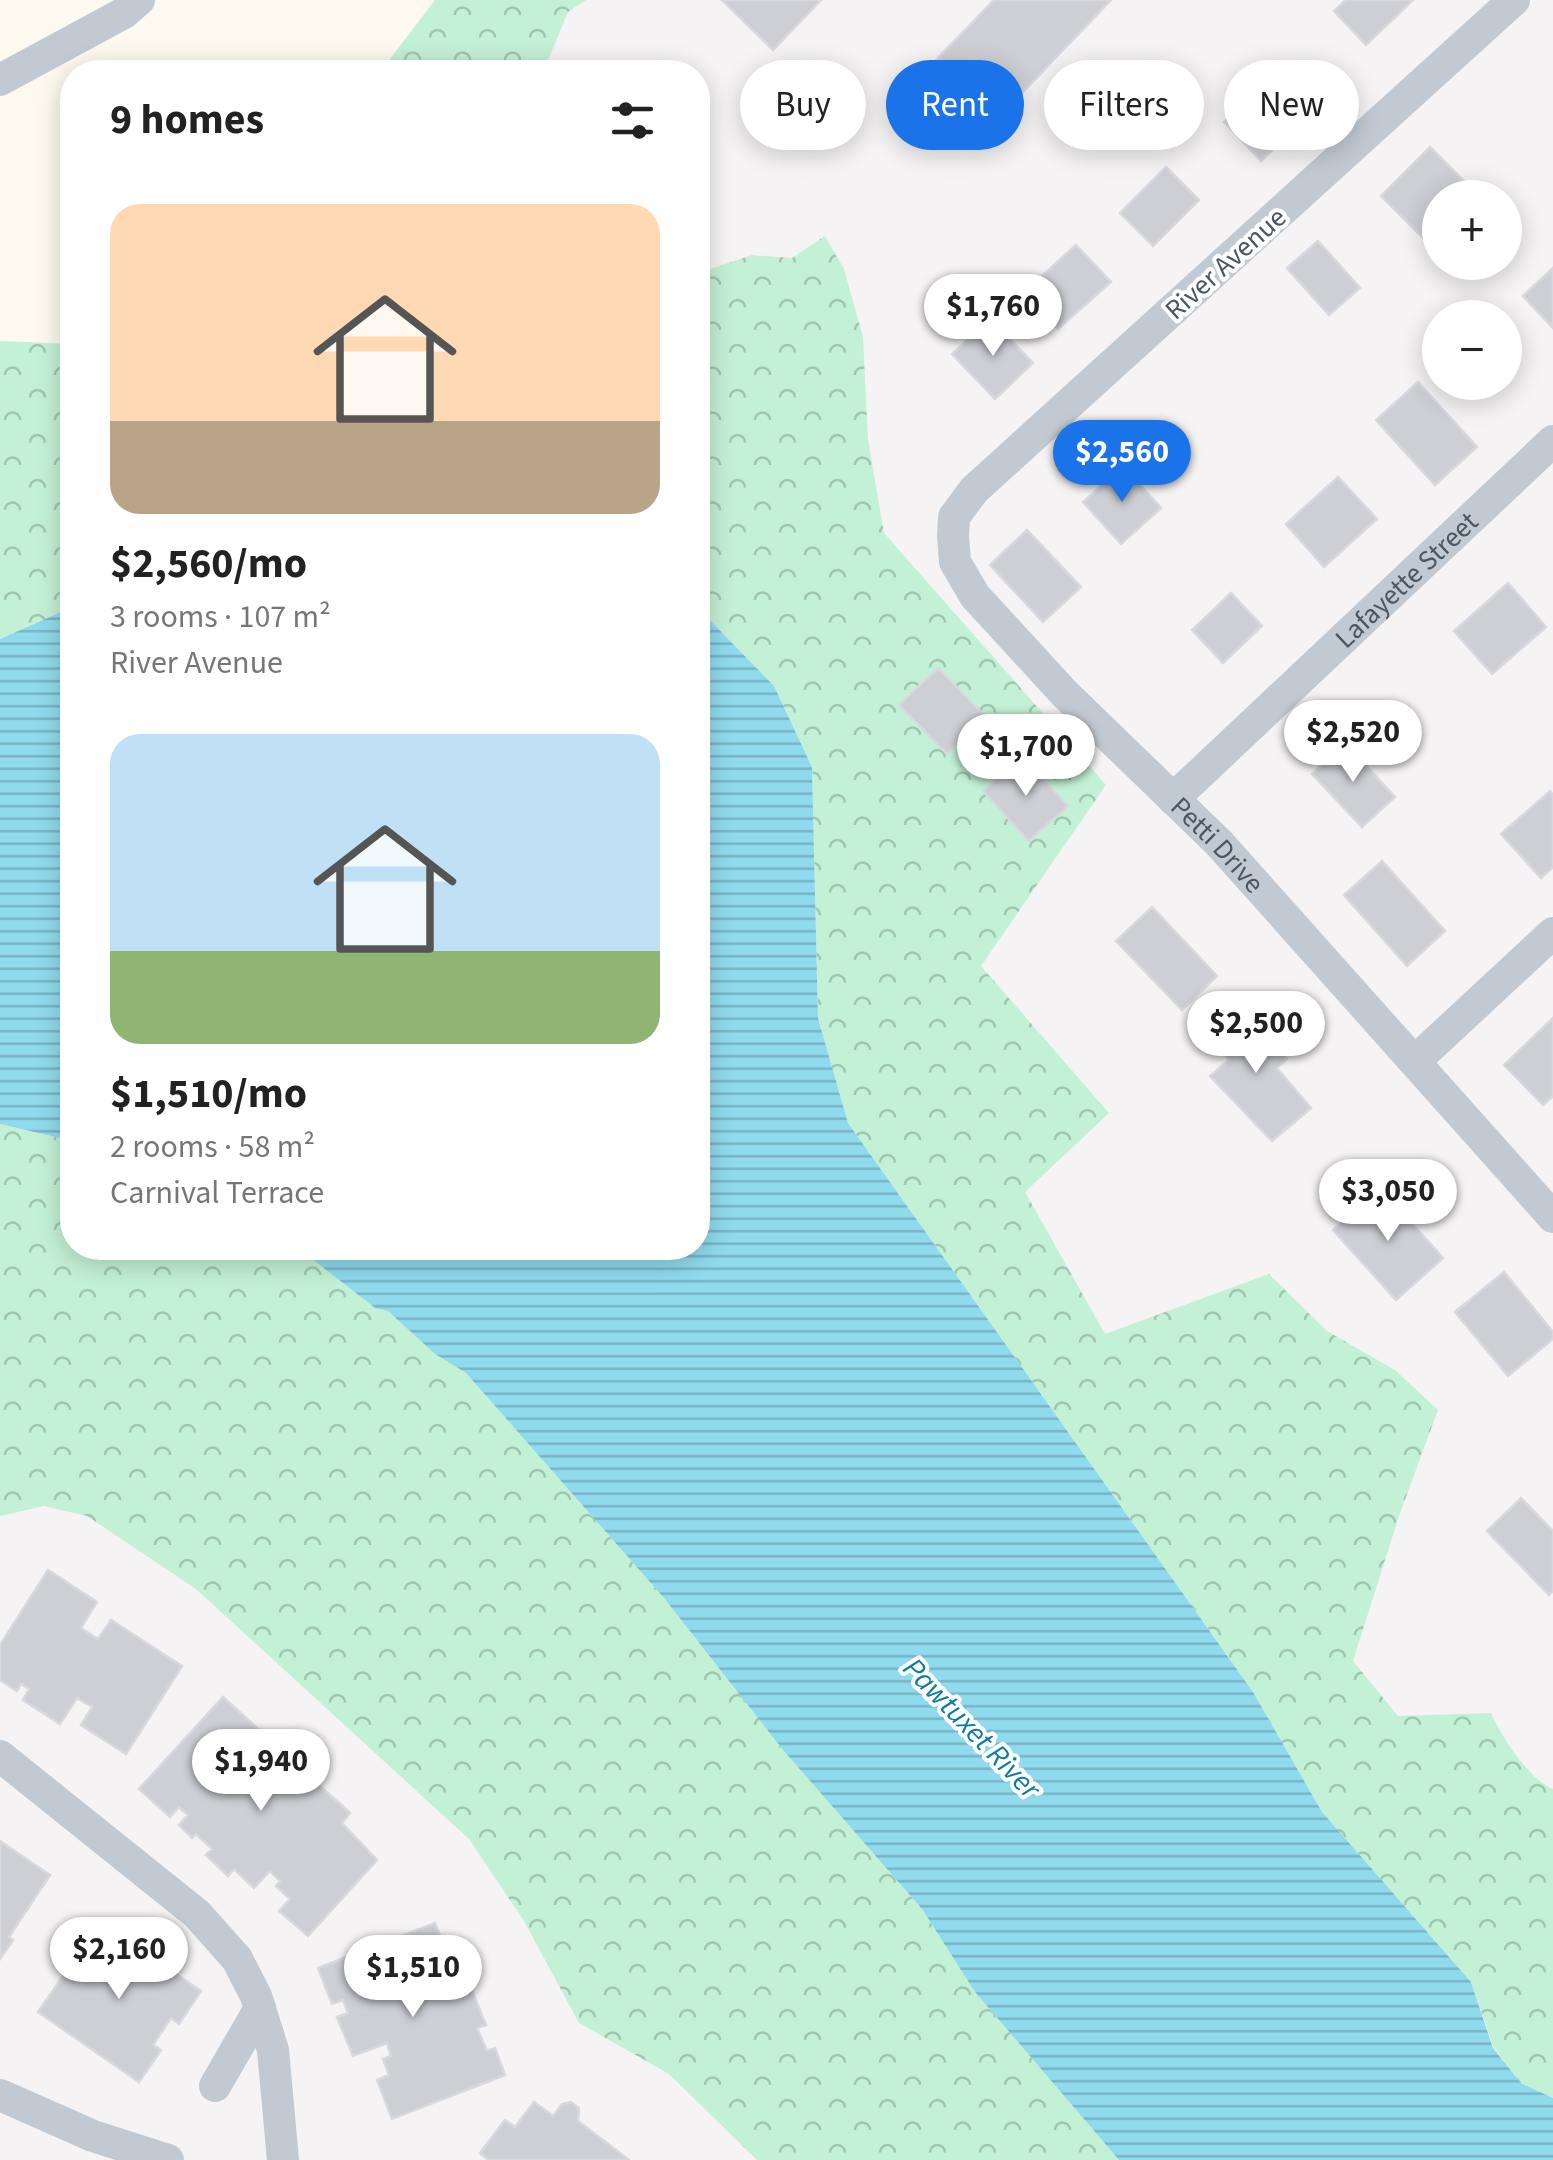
<!DOCTYPE html>
<meta charset="utf-8">
<style>
:root{--surface:#fff;--page:#f2f2f2;--text:#222;--muted:#767676;--accent:#1a73e8}
body{margin:0;font-family:"Source Sans 3",sans-serif;background:var(--page);color:var(--text);height:100vh;display:flex;flex-direction:column;font-size:38px;white-space:nowrap}
*{box-sizing:border-box;margin:0}
p{font-size:32px;color:var(--muted)}
.icon{flex:none;width:55px;height:55px;fill:none;stroke:currentColor;stroke-width:2;stroke-linecap:round;stroke-linejoin:round}
.map{position:relative;flex:1;overflow:hidden}
.side{position:absolute;left:60px;top:60px;width:650px;height:1200px;display:flex;flex-direction:column;background:var(--surface);border-radius:40px;box-shadow:0 5px 25px #0003}
.side>*{flex:none}
.banner{position:absolute;left:740px;top:60px;width:662px;height:90px;display:flex;gap:20px}
.tools{position:absolute;left:1422px;top:180px;display:grid;gap:20px}
.tools a{display:grid;place-items:center;width:100px;height:100px;border-radius:50%;background:var(--surface);box-shadow:0 5px 25px #0003;font-size:50px}
.price{position:absolute;translate:-50% -85px;padding:0 22px;border-radius:35px;background:#fff;color:#222;font-size:32px;line-height:65px;filter:drop-shadow(0 2px 5px #0008)}
.price::after{content:'';position:absolute;left:50%;top:60px;width:30px;height:22px;margin-left:-15px;background:inherit;clip-path:polygon(0 0,100% 0,50% 100%)}
.price.on{background:var(--accent);color:#fff}
ul{padding:0;list-style:none}
li{display:grid;align-content:center;gap:20px;height:530px;padding:0 50px}
li span{display:grid;place-items:center;height:310px;border-radius:30px;color:#555}
li>.icon{margin-inline-start:auto}
span .icon{width:180px;height:180px;fill:#fffc;stroke-width:1}
li b{font-size:42px}
h2{display:flex;justify-content:space-between;align-items:center;height:120px;padding:0 50px;font-size:42px}
.pill{padding:0 35px;border-radius:45px;background:var(--surface);box-shadow:0 5px 25px #0003;font-size:35px;line-height:90px}
.pill.on{background:var(--accent);color:#fff}
.map>svg:first-child{display:block}
.commercial{fill:#fdf9ef}
.forest{fill:url(#forest-crowns)}
.water{fill:url(#water-rules)}
.building{fill:#cdcfd5;stroke:#d7d9de;stroke-width:2.5}
.lines{fill:none;stroke-linecap:round;stroke-linejoin:round}
.street{stroke:#c1cad2;stroke-width:32}
.labels{text-anchor:middle;stroke-width:8;stroke-linejoin:round;paint-order:stroke}
.street-label{font-size:28px;fill:#4a5661;stroke:#fff}
.water-label{font-size:30px;font-style:italic;fill:#0c7c9b;stroke:#fff}
</style>
<div class="map">
<svg width="1553" height="2160" viewBox="0 0 1553 2160">
<defs>
<pattern id="forest-crowns" width="20" height="18" patternUnits="userSpaceOnUse" patternTransform="scale(2.5)"><rect width="20" height="18" fill="#c3f1d5"/><path d="M2 6a3 3 0 1 1 6 0M12 15a3 3 0 1 1 6 0" fill="none" stroke="#a0c6b0"/></pattern>
<pattern id="water-rules" width="6" height="5" patternUnits="userSpaceOnUse" patternTransform="scale(2.5)"><rect width="6" height="5" fill="#90daee"/><path d="M0 2.5h6" fill="none" stroke="#78b4c4"/></pattern>
</defs>
<rect width="100%" height="100%" fill="#f5f3f3"/>
<path class="commercial" d="M0 0H436L381 72H72V344L0 341Z"/>
<path class="forest" d="M435 0H586L568 12 543 72H380Z
M825 236 844 269 863 337 868 439 884 533 1106 785 981 966 1109 1113 1025 1192 1105 1334 1269 1274 1327 1331 1395 1370 1438 1410 1399 1516 1353 1661 1398 1716 1491 1713C1501 1736 1529 1780 1553 1789V2098L1521 2083 1494 2048 1471 1982 1322 1812 1253 1692 848 1123 818 1018 812 767 774 686 698 608V273L752 255 792 258Z
M0 341 72 344V607L0 639Z
M0 1124 60 1138 72 1134V1248H298L375 1308 388 1311 435 1354 466 1373 664 1598 783 1750 922 1909 975 1992 1119 2160H757L669 2074 579 2023 524 1921 469 1839 196 1589 87 1516 44 1506 0 1516Z"/>
<path class="water" d="M72 607V1134L60 1138 0 1124V639Z
M698 608 774 686 812 767 818 1018 848 1123 1253 1692 1322 1812 1471 1982 1493 2048 1521 2083 1553 2098V2160H1119L975 1992 922 1909 783 1750 664 1598 466 1373 435 1354 388 1311 375 1308 298 1248H698Z"/>
<path class="building" d="M722 0H821L773 50Z
M994 0H1111L971 146 910 87Z
M1346 0H1413L1366 45 1334 11Z
M1263 86 1299 124 1261 161 1224 122Z
M1430 147 1474 191 1468 198H1440V225L1425 240 1381 196Z
M1166 167 1199 200 1153 246 1120 213Z
M1318 241 1360 288 1329 315 1287 268Z
M1076 245 1111 282 1058 329 1024 292Z
M1553 268V328L1523 296Z
M990 319 1033 363 995 399 952 354Z
M1418 382 1477 447 1435 485 1376 420Z
M1123 466 1161 508 1121 544 1083 502Z
M1338 477 1377 519 1324 567 1286 524Z
M1027 530 1081 587 1043 622 990 565Z
M1508 583 1546 627 1492 674 1454 631Z
M1231 593 1262 626 1223 663 1192 630Z
M938 668 986 717 947 754 899 705Z
M1345 743 1395 797 1362 827 1312 774Z
M1022 756 1068 806 1029 841 983 791Z
M1550 791 1553 795V867L1541 878 1501 834Z
M1382 861 1445 931 1407 966 1344 895Z
M1152 907 1217 976 1182 1010 1116 941Z
M1244 1008 1287 1059 1277 1068 1311 1108 1272 1141 1210 1076 1229 1060 1208 1036Z
M1553 1018V1096L1543 1105 1504 1065Z
M1380 1188 1443 1258 1396 1300 1333 1230Z
M1504 1272 1553 1332V1339L1508 1376 1455 1312Z
M1521 1498 1553 1531V1591L1549 1595 1487 1531Z
M48 1570 97 1602 81 1628 98 1639 111 1620 182 1666 126 1754 81 1725 92 1707 77 1698 60 1724 23 1700 29 1689 21 1684 17 1691 0 1680V1645Z
M223 1697 267 1737 272 1732 316 1771 310 1777 350 1813 342 1823 377 1860 308 1936 279 1911 290 1899 276 1886 280 1881 270 1871 254 1888 234 1869 228 1876 206 1855 212 1849 196 1834 192 1838 179 1825 188 1815 179 1807 170 1817 139 1789Z
M0 1841 50 1875 9 1937 13 1940 0 1959Z
M435 1923 448 1955 434 1961 442 1982 465 1973 486 2025 477 2028 487 2051 495 2048 505 2075 392 2119 377 2080 389 2075 383 2059 391 2056 387 2043 353 2056 337 2017 348 2013 343 2000 332 2004 318 1968Z
M114 1931 201 1991 179 2024 171 2018 153 2045 161 2050 139 2082 38 2012 93 1933 107 1942Z
M534 2102 553 2116 562 2104 571 2102 579 2108 578 2121 629 2160H489L480 2153 505 2120 515 2127Z"/>
<g class="lines">
<g class="street">
<path id="s1" d="M1514 0 974 490 954 517 953 536 955 562 975 596 1065 694 1219 843 1553 1217"/>
<path d="M0 80 124 13 139 0"/>
<path id="s2" d="M1173 799 1553 441"/>
<path d="M1415 1061 1553 933"/>
<path d="M0 1756 197 1914 237 1959 256 1996 273 2050 283 2160"/>
<path d="M215 2086 260 2008"/>
<path d="M0 2095 93 2136 168 2160"/>
</g>
</g>
<g class="labels">
<g class="street-label">
<text transform="translate(1225 263) rotate(-42)" y="10">River Avenue</text>
<text dy="10" stroke="none"><textPath href="#s2" startOffset="320">Lafayette Street</textPath></text>
<text dy="10" stroke="none"><textPath href="#s1" startOffset="1195">Petti Drive</textPath></text>
</g>
<g class="water-label">
<text transform="translate(972 1728) rotate(46)" y="10">Pawtuxet River</text>
</g>
</g>
</svg>
<div class="tools">
<a>+</a>
<a>−</a>
</div>
<b class="price" style="left:993px;top:359px">$1,760</b>
<b class="price on" style="left:1122px;top:505px">$2,560</b>
<b class="price" style="left:1353px;top:785px">$2,520</b>
<b class="price" style="left:1026px;top:799px">$1,700</b>
<b class="price" style="left:1256px;top:1076px">$2,500</b>
<b class="price" style="left:1388px;top:1244px">$3,050</b>
<b class="price" style="left:261px;top:1814px">$1,940</b>
<b class="price" style="left:119px;top:2002px">$2,160</b>
<b class="price" style="left:413px;top:2020px">$1,510</b>
<div class="banner">
<a class="pill">Buy</a>
<a class="pill on">Rent</a>
<a class="pill">Filters</a>
<a class="pill">New</a>
</div>
<section class="side">
<h2>9 homes<svg class="icon" aria-label="filters" viewBox="0 0 24 24"><path d="M4 7h16M4 17h16"/><circle cx="9" cy="7" r="2"/><circle cx="15" cy="17" r="2"/></svg></h2>
<ul>
<li><span style="background:linear-gradient(#ffd9b3 70%,#b9a48a 0)"><svg class="icon" aria-label="home" viewBox="0 0 24 24"><path d="M3 11l9-7 9 7M6 9v11h12V9"/></svg></span><div><b>$2,560/mo</b><p>3 rooms · 107 m²</p><p>River Avenue</p></div></li>
<li><span style="background:linear-gradient(#bfe0f5 70%,#8fb573 0)"><svg class="icon" aria-label="home" viewBox="0 0 24 24"><path d="M3 11l9-7 9 7M6 9v11h12V9"/></svg></span><div><b>$1,510/mo</b><p>2 rooms · 58 m²</p><p>Carnival Terrace</p></div></li>
</ul>
</section>
</div>
